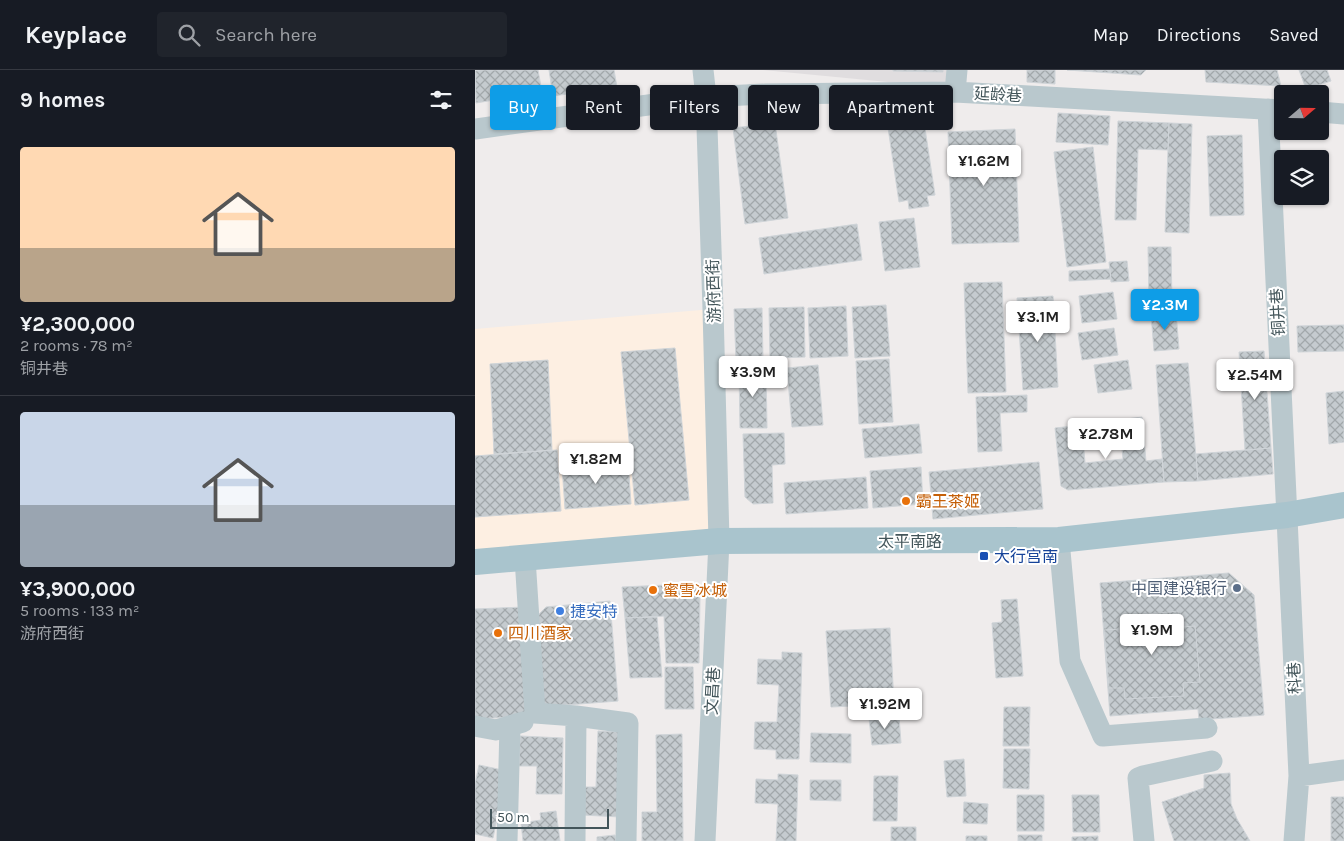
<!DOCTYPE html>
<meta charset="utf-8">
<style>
:root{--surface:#171b24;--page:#20242c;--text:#f1f3f6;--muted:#9ea1a6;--line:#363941;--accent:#0e9de7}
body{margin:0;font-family:Karla,"Noto Sans SC",sans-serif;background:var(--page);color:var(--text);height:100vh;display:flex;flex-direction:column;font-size:19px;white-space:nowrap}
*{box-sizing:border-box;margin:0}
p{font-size:16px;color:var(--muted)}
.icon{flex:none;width:28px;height:28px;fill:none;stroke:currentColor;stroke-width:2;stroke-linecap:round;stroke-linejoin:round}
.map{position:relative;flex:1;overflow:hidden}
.side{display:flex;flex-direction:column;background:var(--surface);width:475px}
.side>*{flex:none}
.guide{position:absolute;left:15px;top:15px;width:475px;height:45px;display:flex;gap:10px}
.needle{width:32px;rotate:70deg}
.buttons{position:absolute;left:799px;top:15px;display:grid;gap:10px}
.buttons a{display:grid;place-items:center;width:55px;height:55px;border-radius:5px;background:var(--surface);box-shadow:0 1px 4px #0004;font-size:25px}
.scale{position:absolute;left:15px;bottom:12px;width:119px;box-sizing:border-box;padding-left:5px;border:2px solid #43555a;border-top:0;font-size:14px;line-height:18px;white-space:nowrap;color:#43555a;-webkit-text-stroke:4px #fff;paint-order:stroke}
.price{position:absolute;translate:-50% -42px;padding:0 11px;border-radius:5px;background:#fff;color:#222;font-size:16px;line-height:32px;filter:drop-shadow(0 1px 2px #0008)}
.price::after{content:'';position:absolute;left:50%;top:30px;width:15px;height:11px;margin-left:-8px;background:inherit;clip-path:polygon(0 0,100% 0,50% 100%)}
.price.selected{background:var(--accent);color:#fff}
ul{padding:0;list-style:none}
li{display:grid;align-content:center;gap:10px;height:265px;padding:0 20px}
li+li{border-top:1px solid var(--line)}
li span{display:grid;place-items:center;height:155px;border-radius:5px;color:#555}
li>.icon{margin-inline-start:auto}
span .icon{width:90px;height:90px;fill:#fffc;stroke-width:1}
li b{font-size:21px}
h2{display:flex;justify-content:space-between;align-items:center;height:60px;padding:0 20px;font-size:21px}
.tag{padding:0 18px;border-radius:5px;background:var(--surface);box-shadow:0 1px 4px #0004;font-size:18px;line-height:45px}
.tag.selected{background:var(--accent);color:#fff}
header{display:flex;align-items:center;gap:30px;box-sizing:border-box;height:70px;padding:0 25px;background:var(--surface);border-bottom:1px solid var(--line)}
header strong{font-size:24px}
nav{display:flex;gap:28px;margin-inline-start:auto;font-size:18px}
.search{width:350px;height:45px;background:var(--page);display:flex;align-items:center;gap:12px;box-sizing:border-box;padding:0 18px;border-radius:5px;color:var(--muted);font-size:19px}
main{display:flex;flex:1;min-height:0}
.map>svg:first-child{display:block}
.commercial{fill:#fdefe2}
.education{fill:#e0dddf}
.building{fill:url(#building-cross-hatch);stroke:#cfd4d8}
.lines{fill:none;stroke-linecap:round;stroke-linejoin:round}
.minor{stroke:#b9c8cd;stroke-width:21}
.major{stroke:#a9c4cd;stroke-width:26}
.food-dot{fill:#e8710a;stroke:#fff;stroke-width:2}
.transit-dot{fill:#1a4fb4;stroke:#fff;stroke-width:2}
.service-dot{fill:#5c6f8a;stroke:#fff;stroke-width:2}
.shop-dot{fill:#3f7fe0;stroke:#fff;stroke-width:2}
.labels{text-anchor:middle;stroke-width:4;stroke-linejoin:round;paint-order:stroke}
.street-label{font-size:16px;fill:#43555a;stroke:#fff}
.food-label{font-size:16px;fill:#c56008;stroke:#fff;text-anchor:start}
.transit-label{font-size:16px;fill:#164399;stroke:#fff;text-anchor:start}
.service-label{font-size:16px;fill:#4e5e75;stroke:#fff;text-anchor:end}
.shop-label{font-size:16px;fill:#366cbe;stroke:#fff;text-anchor:start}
</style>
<header>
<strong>Keyplace</strong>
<div class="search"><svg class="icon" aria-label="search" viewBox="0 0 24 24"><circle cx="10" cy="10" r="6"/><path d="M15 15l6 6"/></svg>Search here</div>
<nav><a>Map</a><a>Directions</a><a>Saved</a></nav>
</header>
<main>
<section class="side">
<h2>9 homes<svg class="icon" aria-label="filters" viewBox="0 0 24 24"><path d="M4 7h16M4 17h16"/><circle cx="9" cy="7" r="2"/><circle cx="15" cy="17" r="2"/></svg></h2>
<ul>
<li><span style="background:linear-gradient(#ffd9b3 65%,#b9a48a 0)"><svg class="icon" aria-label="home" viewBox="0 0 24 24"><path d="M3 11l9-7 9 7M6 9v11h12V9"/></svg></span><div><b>¥2,300,000</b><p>2 rooms · 78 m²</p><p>铜井巷</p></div></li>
<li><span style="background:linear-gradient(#c9d6e8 60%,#9aa5b1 0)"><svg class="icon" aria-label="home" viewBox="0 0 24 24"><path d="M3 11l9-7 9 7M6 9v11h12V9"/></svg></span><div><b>¥3,900,000</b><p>5 rooms · 133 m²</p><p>游府西街</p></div></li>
</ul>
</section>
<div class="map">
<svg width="869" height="771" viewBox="0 0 869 771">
<defs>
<pattern id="building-cross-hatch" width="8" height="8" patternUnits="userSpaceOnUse" patternTransform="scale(1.25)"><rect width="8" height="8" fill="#c5cbcf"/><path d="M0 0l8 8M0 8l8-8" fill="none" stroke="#a2a8ab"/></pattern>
</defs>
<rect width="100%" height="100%" fill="#efecec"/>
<path class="commercial" d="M238 239 244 471 0 492V259Z"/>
<path class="education" d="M288 0H476L475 18Z"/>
<path class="building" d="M5 0H63L67 22 1 33 0 1Z
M74 0H139L142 17 78 26Z
M418 0H468V2L418 1Z
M552 0H580V14L552 12Z
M592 0H671L666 5Z
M730 0H802L806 16 731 12Z
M824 0H852L856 11 831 19Z
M437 40 438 47 448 45 460 125 452 126 454 136 434 139 433 130 424 132 412 51 422 50 420 42Z
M583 43 635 46 633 75 581 72Z
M643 51 694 53 693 80 663 79 661 150H640Z
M300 53 313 148 270 154 258 58Z
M694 53 717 54 714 163 690 162Z
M540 59 544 172 477 174 473 62Z
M767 65 769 145 735 146 732 66Z
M618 77 631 192 592 197 579 82Z
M439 148 445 197 410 201 404 152Z
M382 154 387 190 289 204 284 168Z
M673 177H696L697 232H674Z
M652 191 654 211 636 212 634 192Z
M635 199 636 209 594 211V201Z
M527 212 531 322 493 323 489 213Z
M638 222 642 249 607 253 604 226Z
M578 226 583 317 548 320 542 228Z
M411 235 415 286 380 288 377 237Z
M371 236 373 286 335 288 333 238Z
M329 237 330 287 295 288 294 238Z
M287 238 288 289 261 290 259 239Z
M701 242 704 279 679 281 676 244Z
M869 255V281L823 282 822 256Z
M639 258 643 285 607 290 603 263Z
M200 278 214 430 160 435 146 282Z
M789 281 796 378 770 380 764 282Z
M414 289 418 352 384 354 381 291Z
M73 290 77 380 19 384 15 294Z
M653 290 657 319 623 323 619 295Z
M713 293 723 411 689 412 681 295Z
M343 295 348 355 317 357 312 298Z
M264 299H291L292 358H265Z
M869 321V372L854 374 851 323Z
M552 325V342L525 343 527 381 503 382 501 327Z
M667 347 671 391 687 389 689 412 593 420 586 416 580 358 607 355 610 393 648 389 644 350Z
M444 354 447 383 390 388 387 359Z
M309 363 310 394 297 395 298 433 278 434 270 427 268 364Z
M796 378 798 404 723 411 721 384Z
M82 380 86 441 0 447V386Z
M153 391 156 434 90 439 87 396Z
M564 392 568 439 458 449 454 402Z
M446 397 448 434 398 438 395 401Z
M391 407 393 438 311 444 309 413Z
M754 503 779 525 789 645 724 650 723 639 635 646 625 513Z
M213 514 219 515 225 525 224 593H191L189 546 150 548 147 517Z
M542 529 548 606 521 608 517 553 527 552 526 530Z
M135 531 143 631 65 637 58 555 65 543 71 537Z
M49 537 55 646 0 649V539Z
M703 541 704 557 720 556 725 612 708 613 709 626 650 629 649 618H634L629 560 645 559V547Z
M182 547 187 607 155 608 150 548Z
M415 558 419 634 356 637 351 561Z
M307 582 327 583 324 689H301V680L279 679 280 652H302L304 615 282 614 283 589 307 590Z
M190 597H218L219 639H190Z
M529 637H555L554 676H528Z
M424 646 426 673 397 675 394 648Z
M123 661 148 662 146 747 107 745 108 717H121Z
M336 663 376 664V693L335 692Z
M207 664 208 771H167V742H182L181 665Z
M45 666 88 668 87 724H61L62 696H44Z
M529 679H555L554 719 528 718Z
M489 689 491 726 472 727 469 691Z
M4 695 32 701 18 768 0 764V714Z
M755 703 756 734 762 749 775 771H699L687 732 729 718V705Z
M303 704 323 705 321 771H301L303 734 280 733 281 709 303 710Z
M399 706H423L422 751H398Z
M335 710H366V731L335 730Z
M542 725H569V761H542Z
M597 725H624L625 762H598Z
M856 727H869V771H856Z
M489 732 513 734 512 754 488 753Z
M81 741 85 771H48L46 753 66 750 65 743Z
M416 757H441V771H416Z
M140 765 141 771H122V767Z
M543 765H567V771H543Z
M491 766H512V771H491Z
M623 766V771H597V767Z"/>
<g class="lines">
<path class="minor" d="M228 0 231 27 238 239 244 471 230 771
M480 22 482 0
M793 39 824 706 819 771
M845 42 869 44
M0 59 231 27 291 24 480 22 808 40
M584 470 595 591 628 666 732 658
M50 488 60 643 101 646 153 653 151 771
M0 656 21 660 48 652
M824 706 869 700
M32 771 35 656
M100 771 101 646
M669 771 663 708 668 706 737 691"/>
<path class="major" d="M0 492 244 471 584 470 812 445 869 435"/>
</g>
<g class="food-dot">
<circle cx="431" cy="431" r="5"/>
<circle cx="178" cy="520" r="5"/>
<circle cx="23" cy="563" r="5"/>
</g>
<rect class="transit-dot" x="504" y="481" width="10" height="10" rx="2.5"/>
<circle class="service-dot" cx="762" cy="518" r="5"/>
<circle class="shop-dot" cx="85" cy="541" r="5"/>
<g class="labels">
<g class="street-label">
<text transform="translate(523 24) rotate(3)" y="6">延龄巷</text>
<text transform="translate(238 221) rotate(-92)" y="6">游府西街</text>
<text transform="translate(802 242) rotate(-93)" y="6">铜井巷</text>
<text x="435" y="477">太平南路</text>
<text transform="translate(819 608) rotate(-93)" y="6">科巷</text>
<text transform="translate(237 621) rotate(-87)" y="6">文昌巷</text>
</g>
<g class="food-label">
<text x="441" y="437">霸王茶姬</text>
<text x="188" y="526">蜜雪冰城</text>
<text x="33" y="569">四川酒家</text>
</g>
<g class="transit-label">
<text x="519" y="492">大行宫南</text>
</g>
<g class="service-label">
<text x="752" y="524">中国建设银行</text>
</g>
<g class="shop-label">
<text x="95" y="547">捷安特</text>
</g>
</g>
</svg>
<div class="buttons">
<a><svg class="needle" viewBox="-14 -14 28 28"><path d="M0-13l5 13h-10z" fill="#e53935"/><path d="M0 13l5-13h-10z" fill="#9ea1a6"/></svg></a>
<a><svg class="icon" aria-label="layers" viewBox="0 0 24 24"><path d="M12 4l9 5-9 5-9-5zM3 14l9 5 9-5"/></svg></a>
</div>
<div class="scale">50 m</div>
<b class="price" style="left:509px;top:117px">¥1.62M</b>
<b class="price selected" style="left:690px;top:261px">¥2.3M</b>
<b class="price" style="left:563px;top:273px">¥3.1M</b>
<b class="price" style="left:278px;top:328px">¥3.9M</b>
<b class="price" style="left:780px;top:331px">¥2.54M</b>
<b class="price" style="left:631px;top:390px">¥2.78M</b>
<b class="price" style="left:121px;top:415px">¥1.82M</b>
<b class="price" style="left:677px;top:586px">¥1.9M</b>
<b class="price" style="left:410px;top:660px">¥1.92M</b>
<div class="guide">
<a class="tag selected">Buy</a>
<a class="tag">Rent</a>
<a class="tag">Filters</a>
<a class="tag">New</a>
<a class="tag">Apartment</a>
</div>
</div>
</main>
